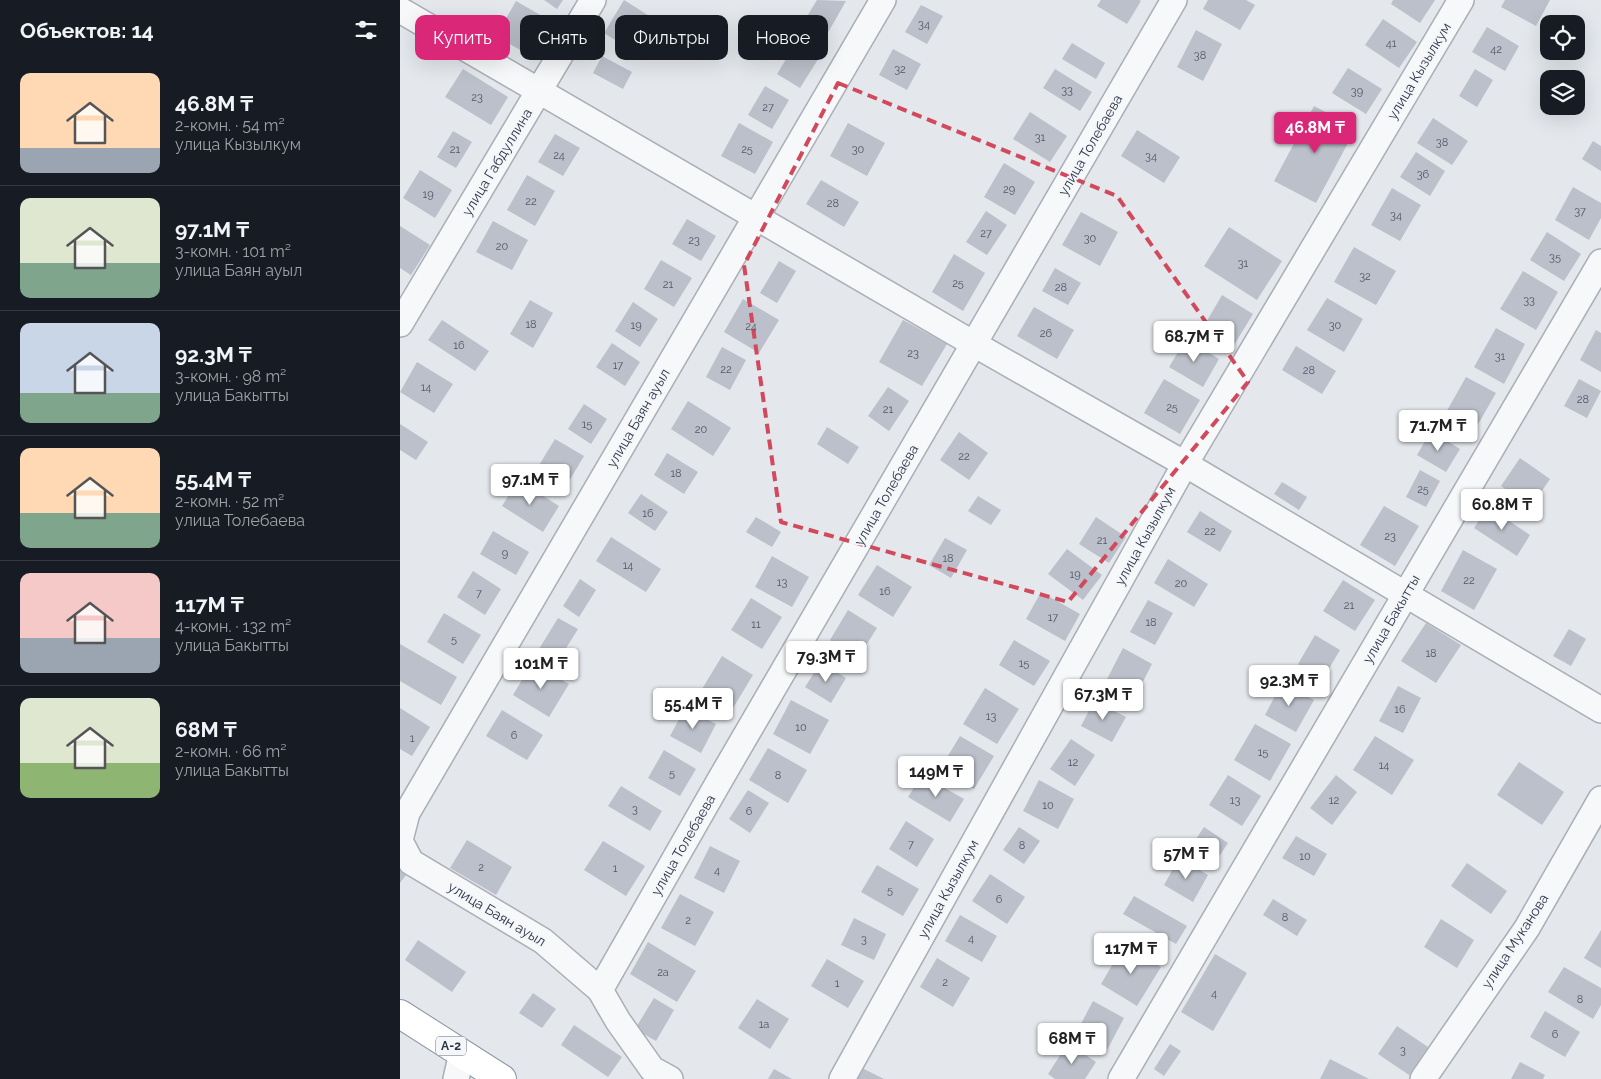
<!DOCTYPE html>
<html lang="ru">
<meta charset="utf-8">
<style>
:root{--surface:#171b24;--page:#20242c;--text:#f1f3f6;--muted:#9ea1a6;--line:#363941;--accent:#db2777}
body{margin:0;font-family:Raleway,sans-serif;background:var(--page);color:var(--text);height:100vh;display:flex;flex-direction:column;font-size:19px;white-space:nowrap}
*{box-sizing:border-box;margin:0}
p{font-size:16px;color:var(--muted)}
.icon{flex:none;width:28px;height:28px;fill:none;stroke:currentColor;stroke-width:2;stroke-linecap:round;stroke-linejoin:round}
.map{position:relative;flex:1;overflow:hidden}
.panel{display:flex;flex-direction:column;background:var(--surface);width:400px}
.panel>*{flex:none}
.banner{position:absolute;left:15px;top:15px;width:475px;height:45px;display:flex;gap:10px}
.buttons{position:absolute;left:1140px;top:15px;display:grid;gap:10px}
.buttons a{display:grid;place-items:center;width:45px;height:45px;border-radius:10px;background:var(--surface);box-shadow:0 5px 20px #0002;font-size:25px}
.price{position:absolute;translate:-50% -42px;padding:0 11px;border-radius:5px;background:#fff;color:#222;font-size:16px;line-height:32px;filter:drop-shadow(0 1px 2px #0008)}
.price::after{content:'';position:absolute;left:50%;top:30px;width:15px;height:11px;margin-left:-8px;background:inherit;clip-path:polygon(0 0,100% 0,50% 100%)}
.price.active{background:var(--accent);color:#fff}
ul{padding:0;list-style:none}
li{display:flex;align-items:center;gap:15px;height:125px;padding:0 20px}
li+li{border-top:1px solid var(--line)}
li span{display:grid;place-items:center;flex:none;width:140px;height:100px;border-radius:10px;color:#555}
li>.icon{margin-inline-start:auto}
span .icon{width:60px;height:60px;fill:#fffc;stroke-width:1}
li b{font-size:21px}
h2{display:flex;justify-content:space-between;align-items:center;height:60px;padding:0 20px;font-size:21px}
.tag{padding:0 18px;border-radius:10px;background:var(--surface);box-shadow:0 5px 20px #0002;font-size:18px;line-height:45px}
.tag.active{background:var(--accent);color:#fff}
main{display:flex;flex:1;min-height:0}
.map>svg:first-child{display:block}
.building{fill:#bbc0ca}
.lines{fill:none;stroke-linecap:round;stroke-linejoin:round}
.minor-casing{stroke:#a9aeb7;stroke-width:28}
.highway-casing{stroke:#8b94a3;stroke-width:30}
.minor{stroke:#f7f8fa;stroke-width:25}
.highway{stroke:#fff;stroke-width:28}
.marked{fill:none;stroke:#d1495b;stroke-width:4;stroke-dasharray:10 6;stroke-linejoin:round}
.labels{text-anchor:middle;stroke-width:4;stroke-linejoin:round;paint-order:stroke}
.number-label{font-size:11px;fill:#4f5766}
.shield{fill:#f4f6f9;stroke:#676e7b;stroke-width:1}
.shield-label{font-size:12px;font-weight:bold;fill:#2b3445}
.street-label{font-size:14px;fill:#2b3445;stroke:#f4f6f9}
</style>
<main>
<section class="panel">
<h2>Объектов: 14<svg class="icon" aria-label="filters" viewBox="0 0 24 24"><path d="M4 7h16M4 17h16"/><circle cx="9" cy="7" r="2"/><circle cx="15" cy="17" r="2"/></svg></h2>
<ul>
<li><span style="background:linear-gradient(#ffd9b3 75%,#9aa5b1 0)"><svg class="icon" aria-label="home" viewBox="0 0 24 24"><path d="M3 11l9-7 9 7M6 9v11h12V9"/></svg></span><div><b>46.8M ₸</b><p>2-комн. · 54 m²</p><p>улица Кызылкум</p></div></li>
<li><span style="background:linear-gradient(#dfe7d0 65%,#7fa58c 0)"><svg class="icon" aria-label="home" viewBox="0 0 24 24"><path d="M3 11l9-7 9 7M6 9v11h12V9"/></svg></span><div><b>97.1M ₸</b><p>3-комн. · 101 m²</p><p>улица Баян ауыл</p></div></li>
<li><span style="background:linear-gradient(#c9d6e8 70%,#7fa58c 0)"><svg class="icon" aria-label="home" viewBox="0 0 24 24"><path d="M3 11l9-7 9 7M6 9v11h12V9"/></svg></span><div><b>92.3M ₸</b><p>3-комн. · 98 m²</p><p>улица Бакытты</p></div></li>
<li><span style="background:linear-gradient(#ffd9b3 65%,#7fa58c 0)"><svg class="icon" aria-label="home" viewBox="0 0 24 24"><path d="M3 11l9-7 9 7M6 9v11h12V9"/></svg></span><div><b>55.4M ₸</b><p>2-комн. · 52 m²</p><p>улица Толебаева</p></div></li>
<li><span style="background:linear-gradient(#f6c9c9 65%,#9aa5b1 0)"><svg class="icon" aria-label="home" viewBox="0 0 24 24"><path d="M3 11l9-7 9 7M6 9v11h12V9"/></svg></span><div><b>117M ₸</b><p>4-комн. · 132 m²</p><p>улица Бакытты</p></div></li>
<li><span style="background:linear-gradient(#dfe7d0 65%,#8fb573 0)"><svg class="icon" aria-label="home" viewBox="0 0 24 24"><path d="M3 11l9-7 9 7M6 9v11h12V9"/></svg></span><div><b>68M ₸</b><p>2-комн. · 66 m²</p><p>улица Бакытты</p></div></li>
</ul>
</section>
<div class="map">
<svg width="1201" height="1079" viewBox="0 0 1201 1079">
<rect width="100%" height="100%" fill="#e4e7ec"/>
<path class="building" d="M144 0H163L157 9Z
M224 0 262 24 242 57 204 33Z
M417 0 446 1 426 36 403 23Z
M701 0H739L741 1 727 24 697 6Z
M808 0H846L855 5 840 30 803 9Z
M993 0H1035L1020 23 991 4Z
M1105 0H1150L1136 26 1101 7Z
M116 1 149 20 129 55 96 36Z
M521 5 543 16 527 44 505 32Z
M983 19 1017 42 999 68 965 45Z
M1087 27 1119 46 1105 71 1072 52Z
M796 30 822 44 803 81 777 67Z
M402 33 425 48 400 88 377 74Z
M672 43 705 63 696 79 662 59Z
M493 49 521 64 507 90 479 75Z
M202 56 232 72 223 89 193 73Z
M948 68 982 89 966 114 932 93Z
M63 69 108 97 91 125 45 97Z
M655 69 692 92 680 111 643 88Z
M1075 69 1093 80 1077 107 1059 96Z
M365 86 389 100 372 129 348 115Z
M914 106 956 128 916 203 874 181Z
M630 112 667 136 650 162 613 139Z
M1033 118 1068 141 1052 165 1017 143Z
M339 123 373 142 355 174 321 156Z
M448 123 485 143 467 176 430 156Z
M737 130 780 157 764 183 721 156Z
M53 131 72 142 56 168 37 157Z
M155 134 180 148 163 176 138 162Z
M1193 141 1201 146V171L1182 159Z
M1016 152 1045 171 1030 196 1000 177Z
M604 163 635 182 615 215 584 197Z
M20 170 52 190 35 218 3 198Z
M127 175 155 191 135 226 107 210Z
M421 180 459 202 444 227 406 204Z
M1173 187 1201 203V218L1189 240 1155 220Z
M992 188 1021 205 1000 241 971 225Z
M586 211 607 225 587 255 566 242Z
M681 212 718 232 700 266 662 245Z
M287 219 316 236 301 261 272 244Z
M93 221 128 240 112 270 76 252Z
M0 226 30 245 11 275 0 268Z
M829 227 882 261 857 300 804 266Z
M1147 232 1181 254 1164 281 1130 260Z
M954 247 996 271 976 305 934 282Z
M554 254 585 273 563 311 532 292Z
M261 260 292 278 274 307 244 289Z
M379 261 396 271 377 303 360 293Z
M655 268 681 283 668 305 642 291Z
M1123 271 1158 292 1136 330 1100 309Z
M822 295 853 314 834 345 804 326Z
M927 298 963 319 944 352 907 330Z
M343 299 379 320 359 353 324 332Z
M130 300 153 313 133 348 110 334Z
M233 302 258 319 240 347 215 331Z
M634 307 674 330 657 359 617 336Z
M42 320 89 351 75 371 28 340Z
M503 320 547 344 522 386 479 362Z
M1096 328 1125 344 1104 384 1074 367Z
M1196 330 1201 333V372L1180 360Z
M786 339 819 359 803 387 769 367Z
M212 343 240 362 225 386 196 367Z
M896 346 936 371 922 394 882 370Z
M322 347 346 360 330 390 306 377Z
M17 362 53 384 34 413 0 392Z
M1066 377 1096 393 1073 433 1044 416Z
M764 379 800 400 780 434 744 413Z
M1179 379 1201 391 1187 418 1164 406Z
M488 387 509 401 489 431 468 416Z
M288 401 331 428 313 456 271 429Z
M184 404 207 419 191 444 168 429Z
M0 424 28 442 16 460 0 450Z
M427 427 459 447 448 464 417 444Z
M1031 431 1060 449 1046 472 1017 455Z
M559 432 588 453 569 480 540 460Z
M155 439 184 456 162 493 133 475Z
M267 453 298 472 284 494 254 475Z
M1120 458 1150 479 1131 507 1101 486Z
M1020 470 1040 481 1026 507 1006 497Z
M118 480 159 506 143 532 102 506Z
M882 482 907 497 899 510 874 494Z
M241 494 268 512 255 531 228 513Z
M578 496 601 510 591 525 568 511Z
M984 506 1019 526 995 566 960 545Z
M1088 507 1130 535 1117 556 1074 528Z
M800 511 832 531 820 552 787 532Z
M356 517 381 532 372 547 346 532Z
M696 517 726 537 709 563 679 544Z
M93 531 129 552 116 575 80 554Z
M211 537 261 569 246 592 196 561Z
M545 538 567 550 551 578 529 565Z
M667 549 702 575 683 600 648 574Z
M1063 550 1097 569 1074 610 1041 591Z
M372 556 409 577 392 607 355 587Z
M768 559 808 584 794 607 754 583Z
M477 565 512 587 493 617 458 595Z
M73 571 101 589 85 615 57 597Z
M180 579 196 590 179 617 163 606Z
M943 580 975 600 955 631 923 611Z
M641 592 680 614 665 641 626 619Z
M351 598 382 617 362 649 331 630Z
M748 600 773 613 755 645 730 632Z
M448 610 477 628 458 658 430 640Z
M44 613 81 635 63 664 27 642Z
M158 618 178 629 155 666 136 654Z
M1026 623 1061 645 1036 683 1001 661Z
M1169 629 1186 639 1171 666 1153 656Z
M915 635 940 650 923 679 898 664Z
M614 640 650 661 634 686 599 665Z
M0 644 57 677 41 705 0 681Z
M723 648 752 664 735 697 706 681Z
M322 656 353 675 333 708 302 689Z
M421 662 446 678 431 703 405 687Z
M132 663 169 684 149 717 113 695Z
M882 683 914 700 896 732 865 715Z
M998 686 1021 698 1003 733 979 721Z
M585 688 619 709 597 744 563 724Z
M391 700 429 720 410 754 373 734Z
M694 701 726 717 712 742 681 726Z
M0 708 30 727 12 756 0 749Z
M285 708 316 724 301 753 270 736Z
M102 710 143 735 127 760 86 736Z
M855 724 891 744 870 781 834 760Z
M560 736 594 756 574 789 540 769Z
M975 736 1014 760 992 795 953 770Z
M671 739 695 755 675 786 650 769Z
M368 748 407 770 388 803 349 780Z
M264 750 296 769 280 796 248 778Z
M1119 762 1164 792 1142 825 1097 795Z
M522 775 564 799 550 822 508 797Z
M828 775 861 796 842 826 809 805Z
M936 775 957 792 932 825 910 808Z
M639 780 674 799 658 829 623 811Z
M221 786 262 811 250 831 208 806Z
M348 790 369 803 350 833 329 819Z
M506 821 534 839 517 867 489 849Z
M619 827 640 841 624 864 603 850Z
M804 827 828 843 814 864 790 848Z
M896 836 927 854 914 876 882 858Z
M67 840 112 867 96 895 50 868Z
M203 841 245 866 226 896 184 870Z
M310 846 340 861 324 893 294 878Z
M779 858 808 875 793 902 764 885Z
M1067 863 1107 891 1091 914 1051 886Z
M477 865 519 889 503 916 461 892Z
M0 871 6 875 0 883Z
M590 874 625 897 607 924 572 901Z
M280 894 314 912 295 946 261 928Z
M734 896 787 926 776 944 723 914Z
M873 899 907 920 897 936 863 915Z
M560 915 597 936 582 962 545 941Z
M454 918 486 934 474 960 441 945Z
M1041 919 1074 940 1057 968 1024 947Z
M1201 930V968L1184 958Z
M18 940 66 972 52 992 5 960Z
M248 942 296 971 277 1002 230 974Z
M724 945 761 967 737 1006 701 984Z
M815 954 847 973 813 1031 781 1012Z
M537 958 570 978 553 1007 520 987Z
M427 959 464 981 448 1008 411 986Z
M1164 967 1201 988V1005L1193 1019 1148 992Z
M133 993 156 1009 142 1028 119 1013Z
M254 998 274 1010 256 1041 235 1029Z
M357 999 389 1019 370 1049 338 1028Z
M693 1001 724 1018 706 1052 675 1035Z
M1145 1011 1180 1032 1165 1057 1130 1037Z
M174 1025 222 1057 208 1077 161 1045Z
M997 1026 1028 1047 1009 1075 978 1054Z
M668 1043 696 1062 685 1079H655L648 1074Z
M770 1044 781 1051 764 1076 754 1069Z
M930 1059 969 1079H920Z
M1120 1062 1145 1075 1143 1079H1111Z
M460 1067 484 1079H454Z
M374 1069 392 1079H368Z"/>
<g class="lines">
<g class="minor-casing">
<path id="minor" d="M0 10 574 344 785 464 1201 710
M0 324 193 0
M0 840 7 813 483 0
M0 841 11 862 143 941 200 990 218 1021 252 1069 270 1079
M200 990 321 778 774 0
M56 1079 62 1053
M442 1079 785 464 1061 0
M721 1079 1201 262
M1023 1079 1127 928 1201 799"/>
</g>
<g class="highway-casing">
<path id="highway" d="M0 1014 102 1079"/>
</g>
<use href="#minor" class="minor"/>
<use href="#highway" class="highway"/>
</g>
<path class="marked" d="M438 83 717 196 848 382 668 602 381 522 344 265Z"/>
<g class="labels">
<g class="number-label">
<text x="524" y="28">34</text>
<text x="991" y="47">41</text>
<text x="1096" y="53">42</text>
<text x="800" y="59">38</text>
<text x="500" y="73">32</text>
<text x="667" y="94">33</text>
<text x="957" y="95">39</text>
<text x="77" y="101">23</text>
<text x="368" y="111">27</text>
<text x="640" y="141">31</text>
<text x="1042" y="146">38</text>
<text x="55" y="153">21</text>
<text x="347" y="153">25</text>
<text x="458" y="153">30</text>
<text x="159" y="159">24</text>
<text x="751" y="160">34</text>
<text x="1023" y="178">36</text>
<text x="609" y="193">29</text>
<text x="28" y="198">19</text>
<text x="131" y="205">22</text>
<text x="433" y="207">28</text>
<text x="1180" y="215">37</text>
<text x="996" y="219">34</text>
<text x="586" y="237">27</text>
<text x="690" y="242">30</text>
<text x="294" y="244">23</text>
<text x="102" y="250">20</text>
<text x="1155" y="261">35</text>
<text x="843" y="267">31</text>
<text x="965" y="280">32</text>
<text x="558" y="287">25</text>
<text x="268" y="288">21</text>
<text x="661" y="291">28</text>
<text x="1129" y="304">33</text>
<text x="131" y="328">18</text>
<text x="236" y="329">19</text>
<text x="935" y="329">30</text>
<text x="351" y="330">24</text>
<text x="646" y="337">26</text>
<text x="59" y="349">16</text>
<text x="513" y="357">23</text>
<text x="1100" y="360">31</text>
<text x="218" y="369">17</text>
<text x="326" y="373">22</text>
<text x="909" y="374">28</text>
<text x="26" y="391">14</text>
<text x="1183" y="403">28</text>
<text x="772" y="411">25</text>
<text x="488" y="413">21</text>
<text x="187" y="428">15</text>
<text x="301" y="433">20</text>
<text x="564" y="460">22</text>
<text x="276" y="477">18</text>
<text x="1023" y="493">25</text>
<text x="248" y="517">16</text>
<text x="810" y="535">22</text>
<text x="990" y="540">23</text>
<text x="702" y="544">21</text>
<text x="105" y="557">9</text>
<text x="548" y="562">18</text>
<text x="228" y="569">14</text>
<text x="675" y="578">19</text>
<text x="1069" y="584">22</text>
<text x="382" y="586">13</text>
<text x="781" y="587">20</text>
<text x="485" y="595">16</text>
<text x="79" y="597">7</text>
<text x="949" y="609">21</text>
<text x="653" y="621">17</text>
<text x="751" y="626">18</text>
<text x="356" y="628">11</text>
<text x="54" y="643">5</text>
<text x="1031" y="657">18</text>
<text x="624" y="667">15</text>
<text x="1000" y="713">16</text>
<text x="591" y="720">13</text>
<text x="401" y="731">10</text>
<text x="114" y="739">6</text>
<text x="12" y="742">1</text>
<text x="863" y="756">15</text>
<text x="673" y="766">12</text>
<text x="984" y="769">14</text>
<text x="272" y="777">5</text>
<text x="378" y="779">8</text>
<text x="835" y="804">13</text>
<text x="934" y="804">12</text>
<text x="648" y="809">10</text>
<text x="235" y="813">3</text>
<text x="349" y="815">6</text>
<text x="511" y="848">7</text>
<text x="622" y="849">8</text>
<text x="905" y="860">10</text>
<text x="81" y="871">2</text>
<text x="215" y="872">1</text>
<text x="317" y="874">4</text>
<text x="490" y="894">5</text>
<text x="599" y="903">6</text>
<text x="885" y="921">8</text>
<text x="288" y="924">2</text>
<text x="571" y="942">4</text>
<text x="464" y="943">3</text>
<text x="263" y="976">2а</text>
<text x="545" y="986">2</text>
<text x="437" y="987">1</text>
<text x="814" y="997">4</text>
<text x="1180" y="1003">8</text>
<text x="364" y="1028">1а</text>
<text x="1155" y="1038">6</text>
<text x="1003" y="1054">3</text>
</g>
<rect class="shield" x="36" y="1036.5" width="30" height="19" rx="4"/>
<g class="shield-label">
<text x="51" y="1050">A-2</text>
</g>
<g class="street-label">
<text transform="translate(1019 71) rotate(-59)" y="5">улица Кызылкум</text>
<text transform="translate(690 145) rotate(-60)" y="5">улица Толебаева</text>
<text transform="translate(97 162) rotate(-59)" y="5">улица Габдуллина</text>
<text transform="translate(238 418) rotate(-60)" y="5">улица Баян ауыл</text>
<text transform="translate(486 495) rotate(-60)" y="5">улица Толебаева</text>
<text transform="translate(745 536) rotate(-61)" y="5">улица Кызылкум</text>
<text transform="translate(991 619) rotate(-60)" y="5">улица Бакытты</text>
<text transform="translate(283 845) rotate(-60)" y="5">улица Толебаева</text>
<text transform="translate(548 889) rotate(-61)" y="5">улица Кызылкум</text>
<text transform="translate(97 914) rotate(31)" y="5">улица Баян ауыл</text>
<text transform="translate(1115 941) rotate(-57)" y="5">улица Муканова</text>
</g>
</g>
</svg>
<div class="buttons">
<a><svg class="icon" aria-label="locate" viewBox="0 0 24 24"><circle cx="12" cy="12" r="6"/><path d="M12 2v4M12 18v4M2 12h4M18 12h4"/></svg></a>
<a><svg class="icon" aria-label="layers" viewBox="0 0 24 24"><path d="M12 4l9 5-9 5-9-5zM3 14l9 5 9-5"/></svg></a>
</div>
<b class="price active" style="left:915px;top:154px">46.8M ₸</b>
<b class="price" style="left:794px;top:363px">68.7M ₸</b>
<b class="price" style="left:1038px;top:452px">71.7M ₸</b>
<b class="price" style="left:130px;top:506px">97.1M ₸</b>
<b class="price" style="left:1102px;top:531px">60.8M ₸</b>
<b class="price" style="left:426px;top:683px">79.3M ₸</b>
<b class="price" style="left:141px;top:690px">101M ₸</b>
<b class="price" style="left:889px;top:707px">92.3M ₸</b>
<b class="price" style="left:703px;top:721px">67.3M ₸</b>
<b class="price" style="left:293px;top:730px">55.4M ₸</b>
<b class="price" style="left:536px;top:798px">149M ₸</b>
<b class="price" style="left:786px;top:880px">57M ₸</b>
<b class="price" style="left:731px;top:975px">117M ₸</b>
<b class="price" style="left:672px;top:1065px">68M ₸</b>
<div class="banner">
<a class="tag active">Купить</a>
<a class="tag">Снять</a>
<a class="tag">Фильтры</a>
<a class="tag">Новое</a>
</div>
</div>
</main>
